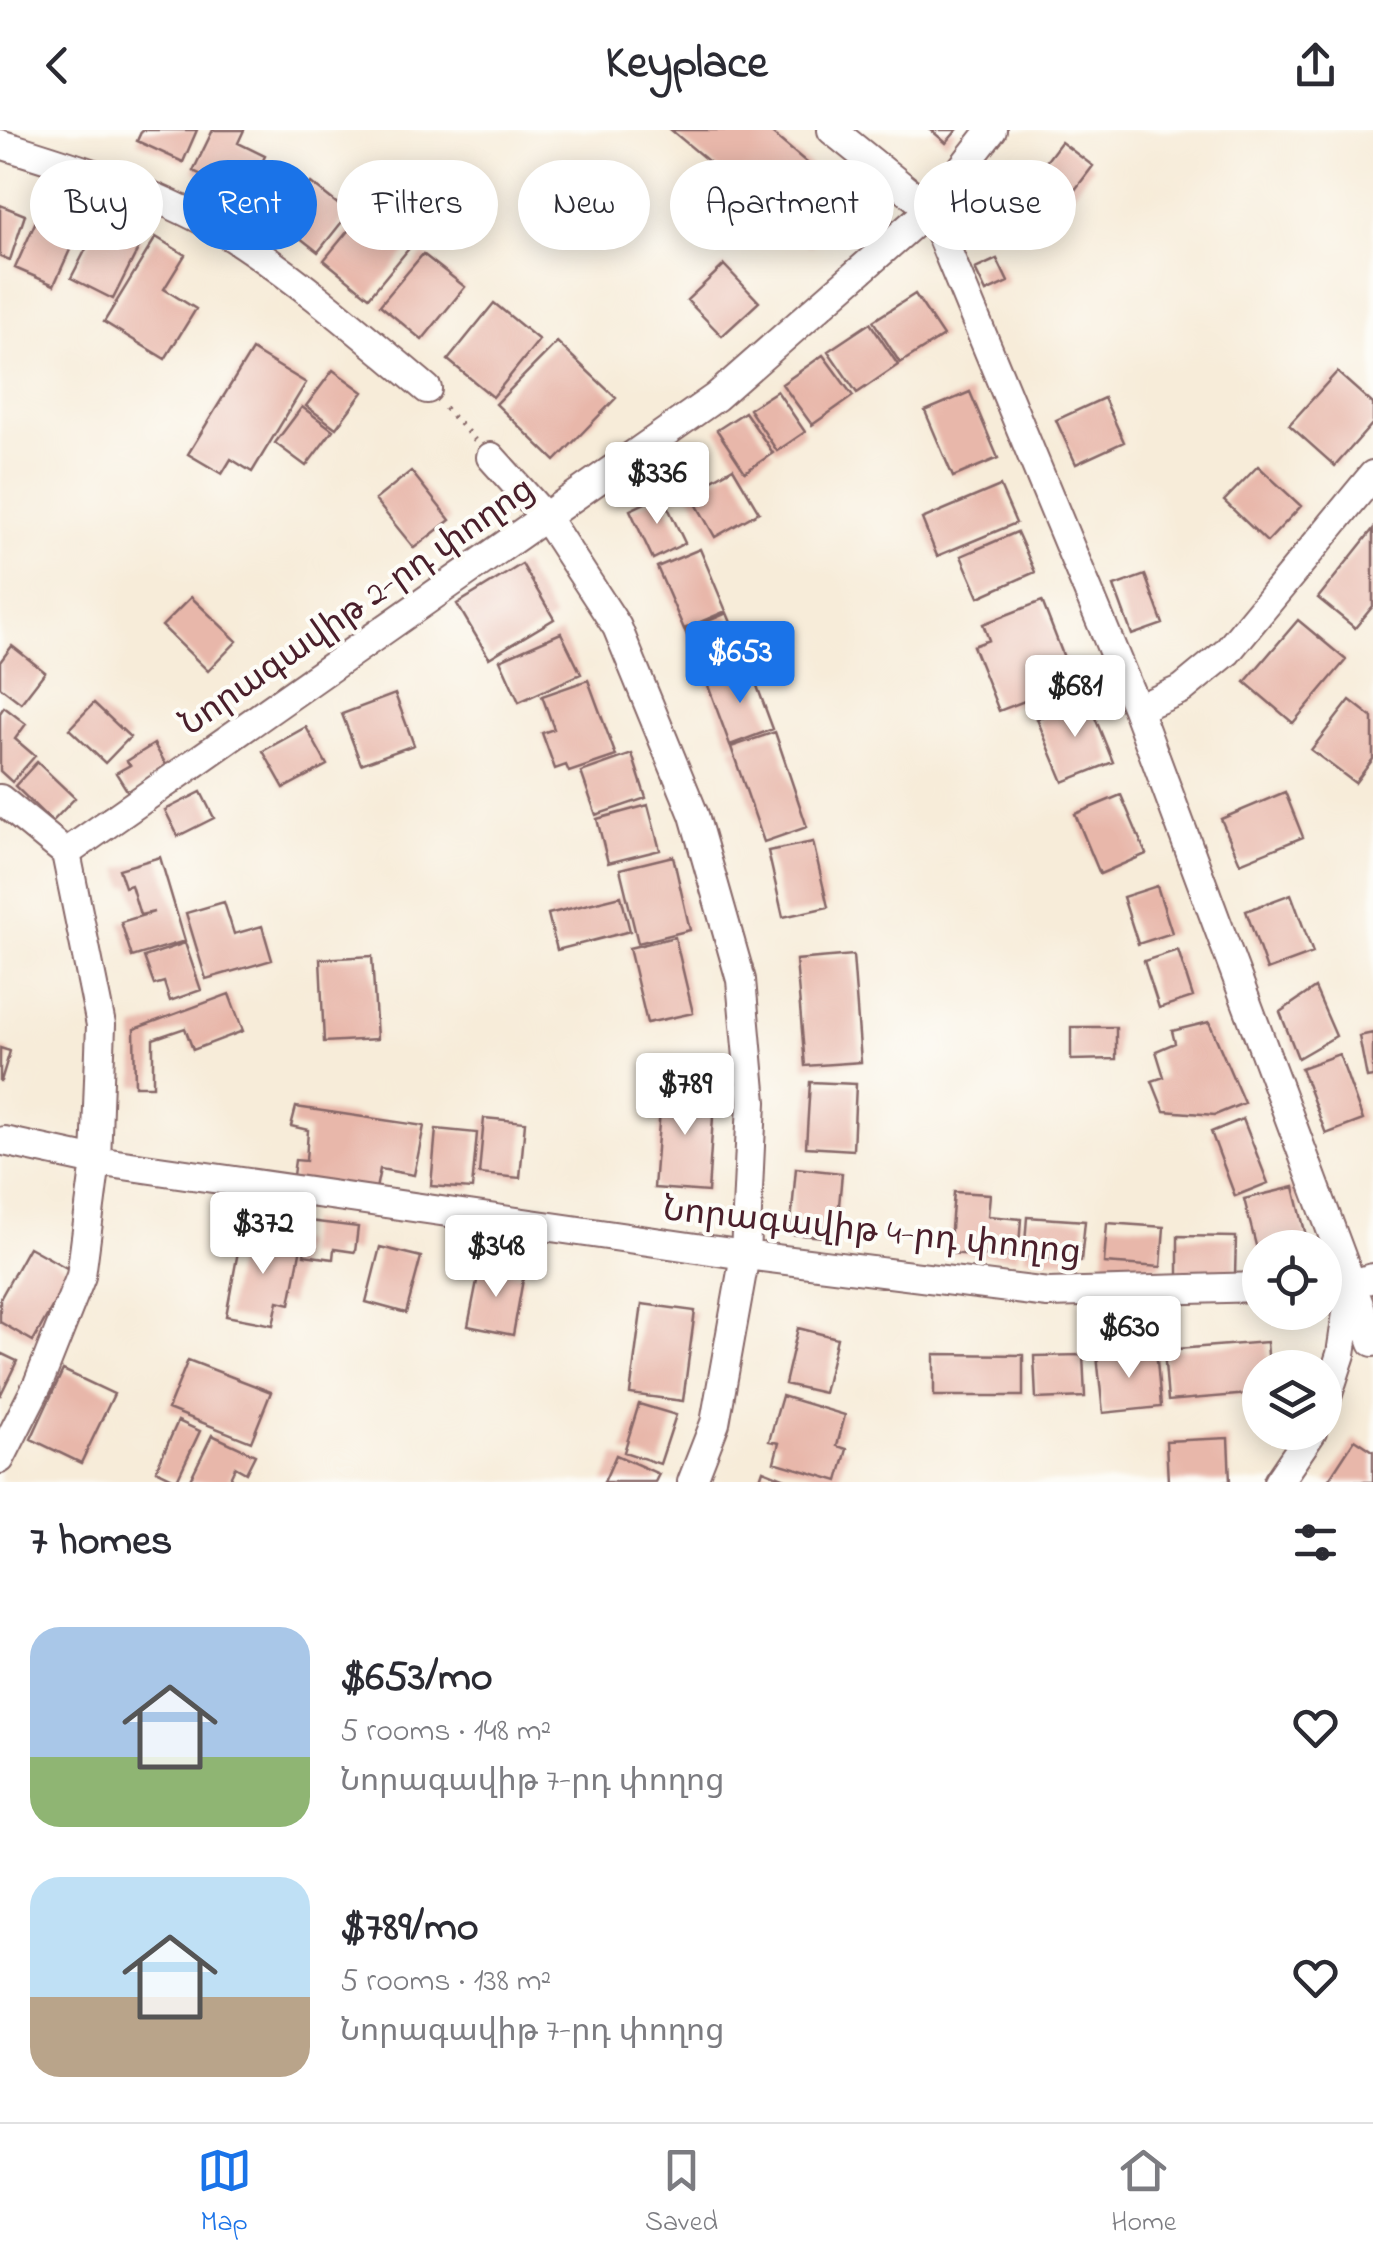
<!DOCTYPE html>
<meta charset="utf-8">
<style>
:root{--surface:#fff;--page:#f7f7f7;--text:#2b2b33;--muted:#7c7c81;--line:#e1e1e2;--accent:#1a73e8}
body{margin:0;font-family:"Indie Flower","Noto Sans Armenian",sans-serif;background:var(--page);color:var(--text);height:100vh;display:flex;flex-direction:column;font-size:38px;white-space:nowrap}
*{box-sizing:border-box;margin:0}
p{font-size:32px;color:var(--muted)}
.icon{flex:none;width:55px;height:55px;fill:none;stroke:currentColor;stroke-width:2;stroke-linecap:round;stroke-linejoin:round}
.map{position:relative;height:1352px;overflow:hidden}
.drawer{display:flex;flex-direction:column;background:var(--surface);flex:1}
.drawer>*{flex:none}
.guide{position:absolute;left:30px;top:30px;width:1315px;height:90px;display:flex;gap:20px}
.fabs{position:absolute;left:1242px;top:1100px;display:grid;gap:20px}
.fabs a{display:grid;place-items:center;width:100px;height:100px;border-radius:50%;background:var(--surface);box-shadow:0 5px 25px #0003;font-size:50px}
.price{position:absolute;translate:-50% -85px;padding:0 22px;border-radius:10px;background:#fff;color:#222;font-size:32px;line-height:65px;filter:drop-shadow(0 2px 5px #0008)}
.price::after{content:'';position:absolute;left:50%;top:60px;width:30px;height:22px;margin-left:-15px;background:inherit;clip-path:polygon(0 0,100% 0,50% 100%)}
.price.on{background:var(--accent);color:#fff}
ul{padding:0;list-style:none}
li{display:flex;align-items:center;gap:30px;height:250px;padding:0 30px}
li span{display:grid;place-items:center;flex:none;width:280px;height:200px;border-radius:30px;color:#555}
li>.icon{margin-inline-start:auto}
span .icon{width:120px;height:120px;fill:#fffc;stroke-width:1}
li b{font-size:42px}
h2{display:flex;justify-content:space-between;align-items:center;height:120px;padding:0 30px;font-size:42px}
.tag{padding:0 35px;border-radius:45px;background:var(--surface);box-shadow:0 5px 25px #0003;font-size:35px;line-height:90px}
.tag.on{background:var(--accent);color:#fff}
header{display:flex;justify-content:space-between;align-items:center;height:130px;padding:0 30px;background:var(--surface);font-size:45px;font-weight:700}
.menu{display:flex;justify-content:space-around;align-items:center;height:140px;border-top:2px solid var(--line);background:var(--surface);font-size:28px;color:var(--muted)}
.menu a{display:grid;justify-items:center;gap:5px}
.menu .on{color:var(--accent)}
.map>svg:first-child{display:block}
.building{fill:#e8b7aa}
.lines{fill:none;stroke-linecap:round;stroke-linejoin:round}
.street-casing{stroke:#876768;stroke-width:32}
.path{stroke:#876768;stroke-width:5;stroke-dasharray:2.5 8;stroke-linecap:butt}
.street{stroke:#fff;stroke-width:28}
.labels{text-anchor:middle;stroke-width:8;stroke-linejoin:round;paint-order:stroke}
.street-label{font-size:35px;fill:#4a1f2b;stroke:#fdfcf7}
</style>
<header><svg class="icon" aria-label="back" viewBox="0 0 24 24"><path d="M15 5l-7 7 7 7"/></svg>Keyplace<svg class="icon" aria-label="share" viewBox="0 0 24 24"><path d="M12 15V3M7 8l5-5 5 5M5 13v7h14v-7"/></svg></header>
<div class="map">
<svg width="1373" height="1352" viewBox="0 0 1373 1352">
<rect width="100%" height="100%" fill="#fdfcf7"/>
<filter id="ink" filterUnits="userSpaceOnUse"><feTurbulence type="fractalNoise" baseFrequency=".01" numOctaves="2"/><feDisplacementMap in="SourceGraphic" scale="20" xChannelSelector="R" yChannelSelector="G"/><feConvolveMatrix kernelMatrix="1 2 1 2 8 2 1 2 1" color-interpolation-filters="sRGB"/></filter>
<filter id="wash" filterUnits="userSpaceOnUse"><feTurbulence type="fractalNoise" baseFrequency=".0048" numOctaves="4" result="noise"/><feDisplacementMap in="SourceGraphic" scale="40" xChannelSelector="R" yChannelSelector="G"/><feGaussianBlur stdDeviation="2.25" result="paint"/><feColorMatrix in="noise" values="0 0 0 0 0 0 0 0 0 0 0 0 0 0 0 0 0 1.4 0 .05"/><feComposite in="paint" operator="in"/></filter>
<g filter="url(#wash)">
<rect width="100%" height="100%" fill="#f7ecd9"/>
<g id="blocks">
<path class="building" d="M142 0H197L183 32 137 11Z
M213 0H244L238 13 265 26 246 66 193 41Z
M671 0H768L850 69 810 116Z
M931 0H957L946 13Z
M1061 12 1093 36 1068 69 1036 45Z
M267 41 287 55 275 71 283 77 270 96 240 79Z
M311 53 349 83 318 122 280 92Z
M1027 58 1056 80 1034 109 1005 87Z
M48 64 87 82 54 155 15 138Z
M0 75 25 85 10 130 0 126Z
M366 79 411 116 369 167 324 130Z
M101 90 142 111 113 169 71 148Z
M156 107 185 125 164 159 196 179 165 229 104 192Z
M423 124 465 157 422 210 380 175Z
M997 129 1008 152 986 162 975 139Z
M724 135 759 172 722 206 687 170Z
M915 164 943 206 900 233 873 191Z
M494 173 539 210 493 267 448 230Z
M870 193 898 235 857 263 828 221Z
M557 212 616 268 555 331 496 274Z
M252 220 306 253 252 342 231 329 222 344 188 324Z
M823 225 853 266 812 295 782 254Z
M333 240 363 262 336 298 306 276Z
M1337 242 1373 274V293L1335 336 1289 295Z
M777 261 805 302 777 321 749 279Z
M970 262 998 328 953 347 925 281Z
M1104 268 1124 312 1076 334 1056 290Z
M302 277 333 300 306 336 275 313Z
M745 282 773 323 745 342 717 300Z
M1258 336 1301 376 1267 412 1224 371Z
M733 338 759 382 715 407 690 363Z
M411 341 450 390 414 418 375 370Z
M1000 356 1016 393 937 426 922 389Z
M662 365 685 413 653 429 630 380Z
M1373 399V476L1355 498 1318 468Z
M1017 402 1035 442 979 467 961 426Z
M700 419 726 481 684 499 657 437Z
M522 434 554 489 489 528 457 474Z
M1145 445 1163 494 1132 505 1114 456Z
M191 467 237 511 208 541 162 496Z
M1042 471 1070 543 1054 549 1058 558 999 581 973 516 989 510 983 494Z
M727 483 748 533 706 551 685 501Z
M1298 490 1346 530 1293 593 1245 552Z
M561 503 581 544 519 572 500 530Z
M12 516 45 542 21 573 0 557V532Z
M750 537 773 599 730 615 707 553Z
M588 550 616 626 569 642 566 635 555 639 542 603 554 599 542 566Z
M395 564 414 615 361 634 342 584Z
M1087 568 1113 632 1063 652 1037 589Z
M1350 570 1373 588V629L1355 653 1311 620Z
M94 573 130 607 105 633 69 599Z
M4 577 26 594 15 609 35 626 12 652 0 641V583Z
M306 597 327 635 284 658 263 621Z
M775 602 807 697 764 712 731 617Z
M154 614 168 638 128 662 116 643 130 635 127 631Z
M632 624 646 668 596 685 581 642Z
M37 632 75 668 52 692 15 656Z
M201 662 214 688 178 706 165 680Z
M1285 662 1303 707 1240 733 1221 689Z
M1121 665 1146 724 1100 744 1075 684Z
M648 675 660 720 608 733 597 689Z
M813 712 828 777 783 787 768 721Z
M673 726 690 800 638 813 620 739Z
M160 727 185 811 132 827 121 792 154 782 140 785 131 755 125 757 119 739Z
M1157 756 1172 803 1138 814 1123 767Z
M1291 764 1313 823 1267 840 1246 781Z
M621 766 630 801 557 820 548 784Z
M224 772 234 804 262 796 272 830 206 849 186 783Z
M675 807 693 883 647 893 629 818Z
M185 813 201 860 170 871 164 852 154 855 144 827Z
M1178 820 1193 867 1159 878 1144 831Z
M853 825 861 932 805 936 796 830Z
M372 826 377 909 324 912 320 829Z
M1315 858 1336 906 1298 928 1280 882Z
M229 864 243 901 193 920 185 898 153 909V956H135L134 899Z
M1209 892 1244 973 1215 985 1164 981 1152 951 1164 947 1156 921 1175 913 1172 901Z
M1071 897H1116V929L1071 930Z
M1373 903V947L1367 948 1359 906Z
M0 918 10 921 1 951H0Z
M1339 924 1363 990 1326 1004 1301 938Z
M810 952 856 954 853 1020 806 1017Z
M662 953 715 957 708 1062 654 1058Z
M296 977 424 996 414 1045 380 1039 375 1064 292 1053 295 1030 306 1031 308 1000 291 996Z
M484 988 525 992 520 1048 479 1044Z
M1243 989 1268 1053 1235 1066 1211 1002Z
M436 999 477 1003 472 1059 431 1056Z
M796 1038 842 1043 836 1108 790 1104Z
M1294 1057 1309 1118H1260L1259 1127 1244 1069Z
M954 1062 990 1064 988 1086 1021 1089 1018 1128 949 1123Z
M1027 1087 1085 1091 1081 1131 1024 1127Z
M309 1091 358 1097 355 1122 334 1119 333 1129 304 1125Z
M1107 1093 1164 1097 1161 1137 1104 1133Z
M242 1100 302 1112 290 1174 278 1171 273 1195 226 1186Z
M1178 1106 1236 1107 1235 1146H1178Z
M29 1117 72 1141 33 1211 0 1192V1169Z
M380 1117 421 1127 406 1183 366 1172Z
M480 1136 524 1144 513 1205 468 1196Z
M642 1174 695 1181 683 1271 630 1264Z
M798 1198 837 1208 824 1263 785 1254Z
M1267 1212 1269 1238H1260V1263L1168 1271 1164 1220Z
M1156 1219 1161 1277 1103 1283 1097 1225Z
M0 1223 17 1231 0 1266Z
M934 1224 1023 1225V1266H934Z
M1083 1225 1085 1267 1036 1269 1034 1226Z
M188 1230 271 1262 251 1312 168 1279Z
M63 1240 114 1264 81 1333 31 1309Z
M782 1266 845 1285 837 1316 847 1319 838 1351 774 1332 779 1313 769 1311Z
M639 1274 676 1285 660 1334 624 1322Z
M178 1291 200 1301 177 1350 156 1340Z
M212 1305 255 1325 246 1343 235 1337 228 1352H189Z
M1228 1308 1230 1352H1168L1166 1311Z
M1355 1309 1373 1321V1352H1327Z
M616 1325 659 1344 655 1352H604Z
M763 1340 793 1352H759Z"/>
</g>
</g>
<g filter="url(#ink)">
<use href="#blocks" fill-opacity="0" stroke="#876768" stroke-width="2.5"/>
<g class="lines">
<g class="street-casing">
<path id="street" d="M832 0 930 79 1137 579 1373 1212
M0 14C80 39 162 63 234 108 302 152 365 207 427 259
M491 327 546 388 617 497 694 685 741 850 752 972 745 1125 715 1293 692 1352
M1137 579 1182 559 1227 522 1373 345
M0 669 66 723 101 895 96 1031 81 1146 38 1254 0 1329
M66 723 716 267 930 79 992 0
M4 1011 96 1031 745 1125 1048 1163 1260 1157
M1325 1155 1352 1154 1373 1148
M1325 1273 1341 1224 1351 1156
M1278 1352 1312 1302"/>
</g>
<path class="path" d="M445 278 475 310"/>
<use href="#street" class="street"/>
</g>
</g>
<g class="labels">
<g class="street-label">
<text transform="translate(356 475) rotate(-35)" y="12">Նորագավիթ 2-րդ փողոց</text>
<text transform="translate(872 1099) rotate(6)" y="12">Նորագավիթ 4-րդ փողոց</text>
</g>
</g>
</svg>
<div class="fabs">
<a><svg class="icon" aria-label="locate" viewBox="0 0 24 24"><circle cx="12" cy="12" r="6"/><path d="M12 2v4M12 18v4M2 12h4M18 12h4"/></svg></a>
<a><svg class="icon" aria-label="layers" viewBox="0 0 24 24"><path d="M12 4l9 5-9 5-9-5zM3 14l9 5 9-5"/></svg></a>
</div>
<b class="price" style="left:657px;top:397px">$336</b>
<b class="price on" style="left:740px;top:576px">$653</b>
<b class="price" style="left:1075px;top:610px">$681</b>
<b class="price" style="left:685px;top:1008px">$789</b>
<b class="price" style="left:263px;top:1147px">$372</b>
<b class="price" style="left:496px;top:1170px">$348</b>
<b class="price" style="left:1129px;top:1251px">$630</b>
<div class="guide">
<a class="tag">Buy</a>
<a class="tag on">Rent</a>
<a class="tag">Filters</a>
<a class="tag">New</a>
<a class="tag">Apartment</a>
<a class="tag">House</a>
</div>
</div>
<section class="drawer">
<h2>7 homes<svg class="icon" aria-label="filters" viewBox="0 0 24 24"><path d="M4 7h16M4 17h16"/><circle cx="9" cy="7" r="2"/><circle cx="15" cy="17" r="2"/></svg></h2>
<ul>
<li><span style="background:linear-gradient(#a9c7e8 65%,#8fb573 0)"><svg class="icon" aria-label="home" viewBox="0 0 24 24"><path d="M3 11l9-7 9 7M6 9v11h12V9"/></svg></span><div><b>$653/mo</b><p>5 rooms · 148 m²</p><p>Նորագավիթ 7-րդ փողոց</p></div><svg class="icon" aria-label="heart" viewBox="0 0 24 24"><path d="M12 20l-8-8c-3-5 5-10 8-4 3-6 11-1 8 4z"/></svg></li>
<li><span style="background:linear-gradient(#bfe0f5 60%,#b9a48a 0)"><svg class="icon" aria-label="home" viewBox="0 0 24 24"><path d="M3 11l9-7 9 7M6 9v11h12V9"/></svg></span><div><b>$789/mo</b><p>5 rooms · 138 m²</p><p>Նորագավիթ 7-րդ փողոց</p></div><svg class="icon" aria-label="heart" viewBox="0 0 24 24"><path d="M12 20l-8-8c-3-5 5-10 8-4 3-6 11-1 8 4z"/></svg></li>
</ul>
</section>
<nav class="menu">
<a class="on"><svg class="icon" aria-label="map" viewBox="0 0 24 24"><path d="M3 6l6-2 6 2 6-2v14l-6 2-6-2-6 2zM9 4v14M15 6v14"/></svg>Map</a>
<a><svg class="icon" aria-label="saved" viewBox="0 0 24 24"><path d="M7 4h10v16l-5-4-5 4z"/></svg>Saved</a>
<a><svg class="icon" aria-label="home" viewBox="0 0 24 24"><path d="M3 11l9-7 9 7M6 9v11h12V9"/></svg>Home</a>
</nav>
